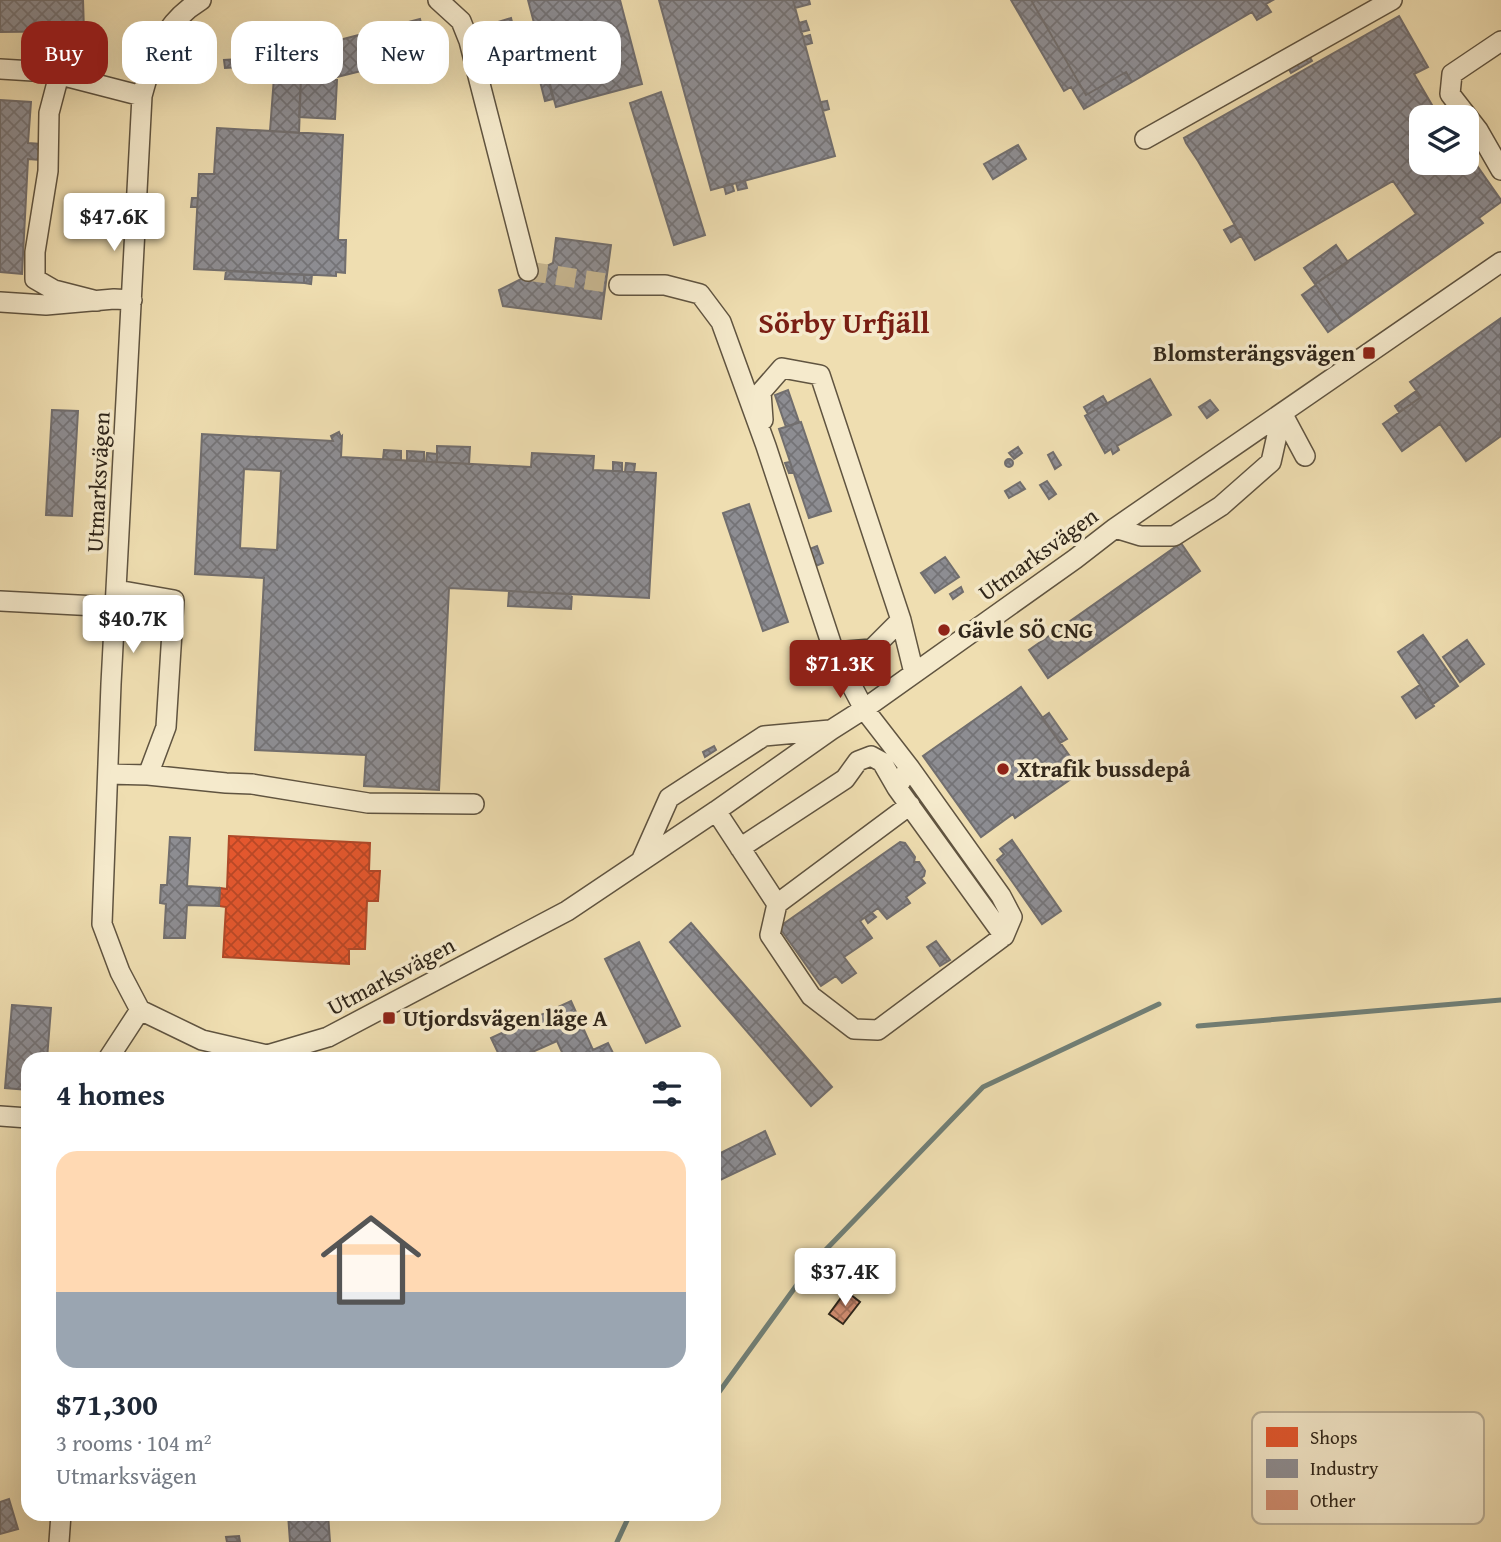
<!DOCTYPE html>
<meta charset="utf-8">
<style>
:root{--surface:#fff;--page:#f6f6f7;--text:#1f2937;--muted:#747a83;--line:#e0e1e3;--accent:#8f2418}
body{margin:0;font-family:"Gentium Book Plus",serif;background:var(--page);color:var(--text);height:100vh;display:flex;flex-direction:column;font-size:26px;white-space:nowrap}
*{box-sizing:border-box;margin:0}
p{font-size:23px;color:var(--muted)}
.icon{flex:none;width:38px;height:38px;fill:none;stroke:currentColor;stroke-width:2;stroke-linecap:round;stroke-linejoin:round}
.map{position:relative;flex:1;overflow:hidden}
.sheet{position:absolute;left:21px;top:1052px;width:700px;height:469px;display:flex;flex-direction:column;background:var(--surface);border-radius:21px;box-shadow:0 7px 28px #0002}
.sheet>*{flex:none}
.hud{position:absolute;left:21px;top:21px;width:700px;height:63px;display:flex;gap:14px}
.fabs{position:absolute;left:1409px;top:105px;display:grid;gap:14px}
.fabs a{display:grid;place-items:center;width:70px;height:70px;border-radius:14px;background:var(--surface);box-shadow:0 7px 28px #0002;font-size:35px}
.price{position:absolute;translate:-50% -60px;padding:0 16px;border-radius:7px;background:#fff;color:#222;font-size:23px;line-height:46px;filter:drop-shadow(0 2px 4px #0008)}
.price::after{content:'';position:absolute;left:50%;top:42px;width:21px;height:16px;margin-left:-10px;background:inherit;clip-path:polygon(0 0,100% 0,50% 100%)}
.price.current{background:var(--accent);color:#fff}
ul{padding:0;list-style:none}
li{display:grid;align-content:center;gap:14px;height:371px;padding:0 35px}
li+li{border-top:2px solid var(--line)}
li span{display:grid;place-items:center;height:217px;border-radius:21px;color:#555}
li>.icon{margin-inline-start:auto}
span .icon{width:126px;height:126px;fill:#fffc;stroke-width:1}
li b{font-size:30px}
h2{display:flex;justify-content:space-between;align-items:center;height:84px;padding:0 35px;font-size:30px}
.pill{padding:0 24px;border-radius:21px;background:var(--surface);box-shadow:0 7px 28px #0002;font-size:24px;line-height:63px}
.pill.current{background:var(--accent);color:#fff}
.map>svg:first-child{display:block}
.shops{fill:url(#shops-cross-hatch);stroke:#ae4828;stroke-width:2}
.industry{fill:url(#industry-cross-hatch);stroke:#716e6e;stroke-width:2;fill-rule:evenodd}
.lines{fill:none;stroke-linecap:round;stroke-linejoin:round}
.stream{stroke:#717f76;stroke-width:5}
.building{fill:url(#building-cross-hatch);stroke:#30261a;stroke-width:2}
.minor-tunnel{stroke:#c9b993;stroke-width:19;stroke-dasharray:19 10;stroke-linecap:butt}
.minor-casing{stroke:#605440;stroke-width:22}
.minor{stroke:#f5eacc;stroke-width:19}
.poi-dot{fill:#8f2418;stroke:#f5eacc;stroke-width:2.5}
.labels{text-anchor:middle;stroke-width:7;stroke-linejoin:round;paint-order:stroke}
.poi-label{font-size:23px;font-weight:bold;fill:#30261a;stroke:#f5eacc;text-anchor:start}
.street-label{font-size:23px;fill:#30261a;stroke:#f5eacc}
.district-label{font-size:30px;font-weight:bold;fill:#7a1f14;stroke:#f5eacc}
.key{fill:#f5eacc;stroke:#baaf97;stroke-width:2}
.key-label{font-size:19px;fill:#30261a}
</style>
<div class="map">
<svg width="1501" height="1542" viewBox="0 0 1501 1542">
<defs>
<pattern id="shops-cross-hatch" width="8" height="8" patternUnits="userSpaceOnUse" patternTransform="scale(1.75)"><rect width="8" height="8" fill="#e4572e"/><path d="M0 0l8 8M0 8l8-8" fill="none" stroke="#b94826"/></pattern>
<pattern id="industry-cross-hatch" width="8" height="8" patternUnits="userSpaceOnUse" patternTransform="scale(1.75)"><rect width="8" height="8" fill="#8d8d92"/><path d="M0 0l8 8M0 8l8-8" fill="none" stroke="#747376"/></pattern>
<pattern id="building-cross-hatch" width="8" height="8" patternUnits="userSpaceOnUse" patternTransform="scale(1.75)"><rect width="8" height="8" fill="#d08c6f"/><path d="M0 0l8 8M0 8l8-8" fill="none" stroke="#a9725a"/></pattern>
</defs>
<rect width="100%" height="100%" fill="#efdeb1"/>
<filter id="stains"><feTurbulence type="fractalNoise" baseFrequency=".00286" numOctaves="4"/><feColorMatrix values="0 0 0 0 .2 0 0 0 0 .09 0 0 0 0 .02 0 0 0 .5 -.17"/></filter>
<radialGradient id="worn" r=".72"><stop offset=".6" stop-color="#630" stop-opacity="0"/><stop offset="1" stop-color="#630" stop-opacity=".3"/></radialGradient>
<path class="shops" d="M229 836 370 843 369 871H380L378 901H367L365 949H349V964L223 957 226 907 219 906 220 888 227 889Z"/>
<path class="industry" d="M0 0H83L84 31 0 32Z
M528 0H620L642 84 556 107Z
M659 0H793L835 156 711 190Z
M793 0H809L810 4 795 8Z
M1011 0H1031L1086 95 1126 72 1132 82 1084 109 1071 87 1064 91Z
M1031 0H1273L1266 4 1271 12 1257 20 1252 12 1132 82 1126 72 1086 95Z
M1399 16 1428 67 1414 74 1439 117H1421V163H1466V150L1501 200V202L1479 218 1483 223 1342 322 1315 284 1416 214 1393 181 1255 260 1198 161 1186 143 1184 138Z
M511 18 514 30 498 34 495 23Z
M420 19 429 54 337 77 328 43Z
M806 21 809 30 801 32 799 23Z
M496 27 498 34 478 39 477 32Z
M810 35 812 43 805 45 803 37Z
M1304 47 1312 61 1291 73 1283 59Z
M240 59 241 67 225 68 224 60Z
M545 66 553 99 545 101 537 69Z
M274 77 301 78 299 133 270 131Z
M301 78 337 80 335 119 299 117Z
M661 92 705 235 674 245 630 103Z
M0 100 31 102 28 143 41 144 40 160 28 159 22 274 0 272Z
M827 101 829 109 823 111 821 102Z
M217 128 343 135 338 240H346L345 273 336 272V276L194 269 199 174H214Z
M1018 145 1026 159 993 179 984 164Z
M745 181 747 188 738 190 736 183Z
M732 184 734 191 726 194 724 186Z
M192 198H198L197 207H191Z
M1234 225 1241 236 1231 242 1224 230Z
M556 238 611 245 601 319 503 306 499 290 553 263Z
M1336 245 1348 262 1315 284 1304 268Z
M226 271 304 275V283L225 279Z
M304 275H312L311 284 304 283Z
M1316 285 1342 322 1328 332 1302 295Z
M1501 318V436L1466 461 1440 424 1402 451 1383 424 1421 397 1410 382Z
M1150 379 1171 415 1117 446 1119 450 1113 454 1111 449 1105 453 1085 416Z
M788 390 799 422 786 427 775 395Z
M1416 391 1421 397 1399 412 1395 406Z
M1103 396 1107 403 1088 414 1084 407Z
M1210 400 1218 410 1207 418 1199 407Z
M52 410 78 411 72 516 46 515Z
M801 422 831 511 809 518 779 429Z
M339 432 341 437 342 436 341 457 531 467 532 453 594 456 593 470 656 473 649 598 449 588 439 790 364 786 366 755 255 750 264 578 195 574 202 434 333 441 331 436ZM244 469 281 471 277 550 240 548Z
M437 446 470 447 469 464 437 462Z
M1018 447 1022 453 1014 459 1009 453Z
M384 450 401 451V460L383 459Z
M407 451 424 452V461L407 460Z
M1053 452 1061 465 1055 469 1048 455Z
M427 453 437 454V462H426Z
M1005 463a4 4 0 1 1 8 0a4 4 0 1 1-8 0Z
M613 462 622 463V471H613Z
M790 462 793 472 789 473 785 463Z
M626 463 635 464 634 472H625Z
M1047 481 1056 494 1049 499 1040 485Z
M1020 482 1025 489 1009 498 1005 491Z
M749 504 788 622 763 631 723 513Z
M1181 543 1200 571 1048 678 1029 650Z
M817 546 823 563 816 566 812 554 809 555 807 550Z
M945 557 959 577 935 593 921 573Z
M961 587 963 592 953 599 950 594Z
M509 591 572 594 571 609 508 606Z
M1423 635 1458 686 1433 704 1398 652Z
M1467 640 1484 664 1460 682 1443 657Z
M1420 685 1434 706 1416 718 1402 697Z
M1021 687 1081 772 1015 818 1013 814 981 837 923 756Z
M1049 713 1067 739 1060 743 1042 718Z
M714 746 716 750 705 757 703 752Z
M170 837 190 838 187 886 220 888 219 906 187 905 185 938H164L166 904 160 903 161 885H167Z
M1012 840 1061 911 1042 924 997 860 1004 854 1000 849Z
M900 842 905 843 915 857 914 862H919L925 871 924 876 921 878 925 883 906 897 910 903 887 919 878 908 860 921 872 938 844 957 856 973 842 983 836 976 821 986 779 927Z
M872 913 876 917 868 923 865 918Z
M691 923 832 1087 811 1106 670 942Z
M936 941 950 960 940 966 927 947Z
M639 942 680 1026 646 1043 605 959Z
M571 1001 593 1050 608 1043 616 1059H565L557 1041 530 1053 533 1059H528L527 1057 523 1059H501L491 1038Z
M12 1005 51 1008 47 1059H28V1090L5 1088Z
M765 1131 775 1154 714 1183V1156Z
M9 1499 18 1529 0 1534V1502Z
M288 1514H328L330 1542H290Z
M239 1536 240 1542H227L226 1537Z"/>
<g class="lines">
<path class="stream" d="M1198 1026 1501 1000
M714 1399 812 1264 983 1087 1159 1004
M617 1542 630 1514"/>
</g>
<path class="building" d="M846 1291 860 1302 843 1324 829 1314Z"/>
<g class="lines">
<path class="minor-tunnel" d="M528 271 619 285"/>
<g class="minor-casing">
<path id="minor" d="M201 0C163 23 153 55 142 96L111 684 102 924 120 972 140 1010 202 1040 267 1055 328 1037 567 911 716 811 831 730 864 709 1075 559 1115 528 1501 262
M438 0 461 21 469 41 528 271
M1501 41 1452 74 1450 94 1478 130 1501 170
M0 69 49 72 142 96
M59 75 49 113 48 171 35 252V279L54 290 97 301
M1145 139 1392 0
M619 285H665L700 294 721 322 766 446 834 652 864 709 909 767 897 788 1004 936
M0 302 46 305 114 299 132 300
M1282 413 1305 456
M763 420 761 392 782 368 820 375 901 620 914 673
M1115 528 1141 536H1174L1221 506 1271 462 1282 413
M0 601 116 607
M834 652 872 649 901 620
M108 774 148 775 166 727 174 600 117 590
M148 775 226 783 252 784 368 803 474 804
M716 811 777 904 910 805
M740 848 845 779 858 761 871 756 882 762 897 788
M641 861 669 798 764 736 830 730
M777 904 770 935 811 996 854 1029 878 1030 1004 936 1012 917 1001 896 909 767
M108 1059 140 1010
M0 1116 28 1118
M59 1542 61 1514"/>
</g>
<use href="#minor" class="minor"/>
</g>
<g class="poi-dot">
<rect x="1362" y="346" width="14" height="14" rx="3.5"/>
<circle cx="944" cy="630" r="7"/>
<circle cx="1003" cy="769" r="7"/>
<rect x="382" y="1011" width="14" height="14" rx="3.5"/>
</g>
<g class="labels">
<g class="poi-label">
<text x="1355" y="361" text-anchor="end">Blomsterängsvägen</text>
<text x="958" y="638">Gävle SÖ CNG</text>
<text x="1017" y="777">Xtrafik bussdepå</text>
<text x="403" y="1026">Utjordsvägen läge A</text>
</g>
<g class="street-label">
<text transform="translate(98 482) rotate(-87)" y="8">Utmarksvägen</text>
<text transform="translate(1038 554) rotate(-36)" y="8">Utmarksvägen</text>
<text transform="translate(391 976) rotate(-28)" y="8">Utmarksvägen</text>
</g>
<g class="district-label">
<text x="844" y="333">Sörby Urfjäll</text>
</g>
</g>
<rect x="1252" y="1412" width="232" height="112" rx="10" class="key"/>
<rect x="1266" y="1427" width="32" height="20" fill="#e4572e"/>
<rect x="1266" y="1459" width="32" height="19" fill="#8d8d92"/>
<rect x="1266" y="1490" width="32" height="20" fill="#d08c6f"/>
<g class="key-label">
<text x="1310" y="1444">Shops</text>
<text x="1310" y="1475">Industry</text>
<text x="1310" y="1507">Other</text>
</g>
<rect width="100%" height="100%" filter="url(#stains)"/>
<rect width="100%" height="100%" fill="url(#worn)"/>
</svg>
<div class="fabs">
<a><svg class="icon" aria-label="layers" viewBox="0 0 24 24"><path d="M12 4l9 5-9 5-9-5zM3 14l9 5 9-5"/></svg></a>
</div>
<b class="price" style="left:114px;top:253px">$47.6K</b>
<b class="price" style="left:133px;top:655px">$40.7K</b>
<b class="price current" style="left:840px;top:700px">$71.3K</b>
<b class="price" style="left:845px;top:1308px">$37.4K</b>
<div class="hud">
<a class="pill current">Buy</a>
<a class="pill">Rent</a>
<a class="pill">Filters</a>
<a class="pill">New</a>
<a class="pill">Apartment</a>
</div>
<section class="sheet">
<h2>4 homes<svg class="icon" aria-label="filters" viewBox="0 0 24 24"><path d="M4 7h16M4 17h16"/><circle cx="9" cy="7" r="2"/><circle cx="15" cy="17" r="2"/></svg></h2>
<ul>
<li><span style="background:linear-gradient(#ffd9b3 65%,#9aa5b1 0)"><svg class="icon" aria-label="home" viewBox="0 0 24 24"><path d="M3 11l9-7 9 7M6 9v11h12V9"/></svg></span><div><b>$71,300</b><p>3 rooms · 104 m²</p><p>Utmarksvägen</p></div></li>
</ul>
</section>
</div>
